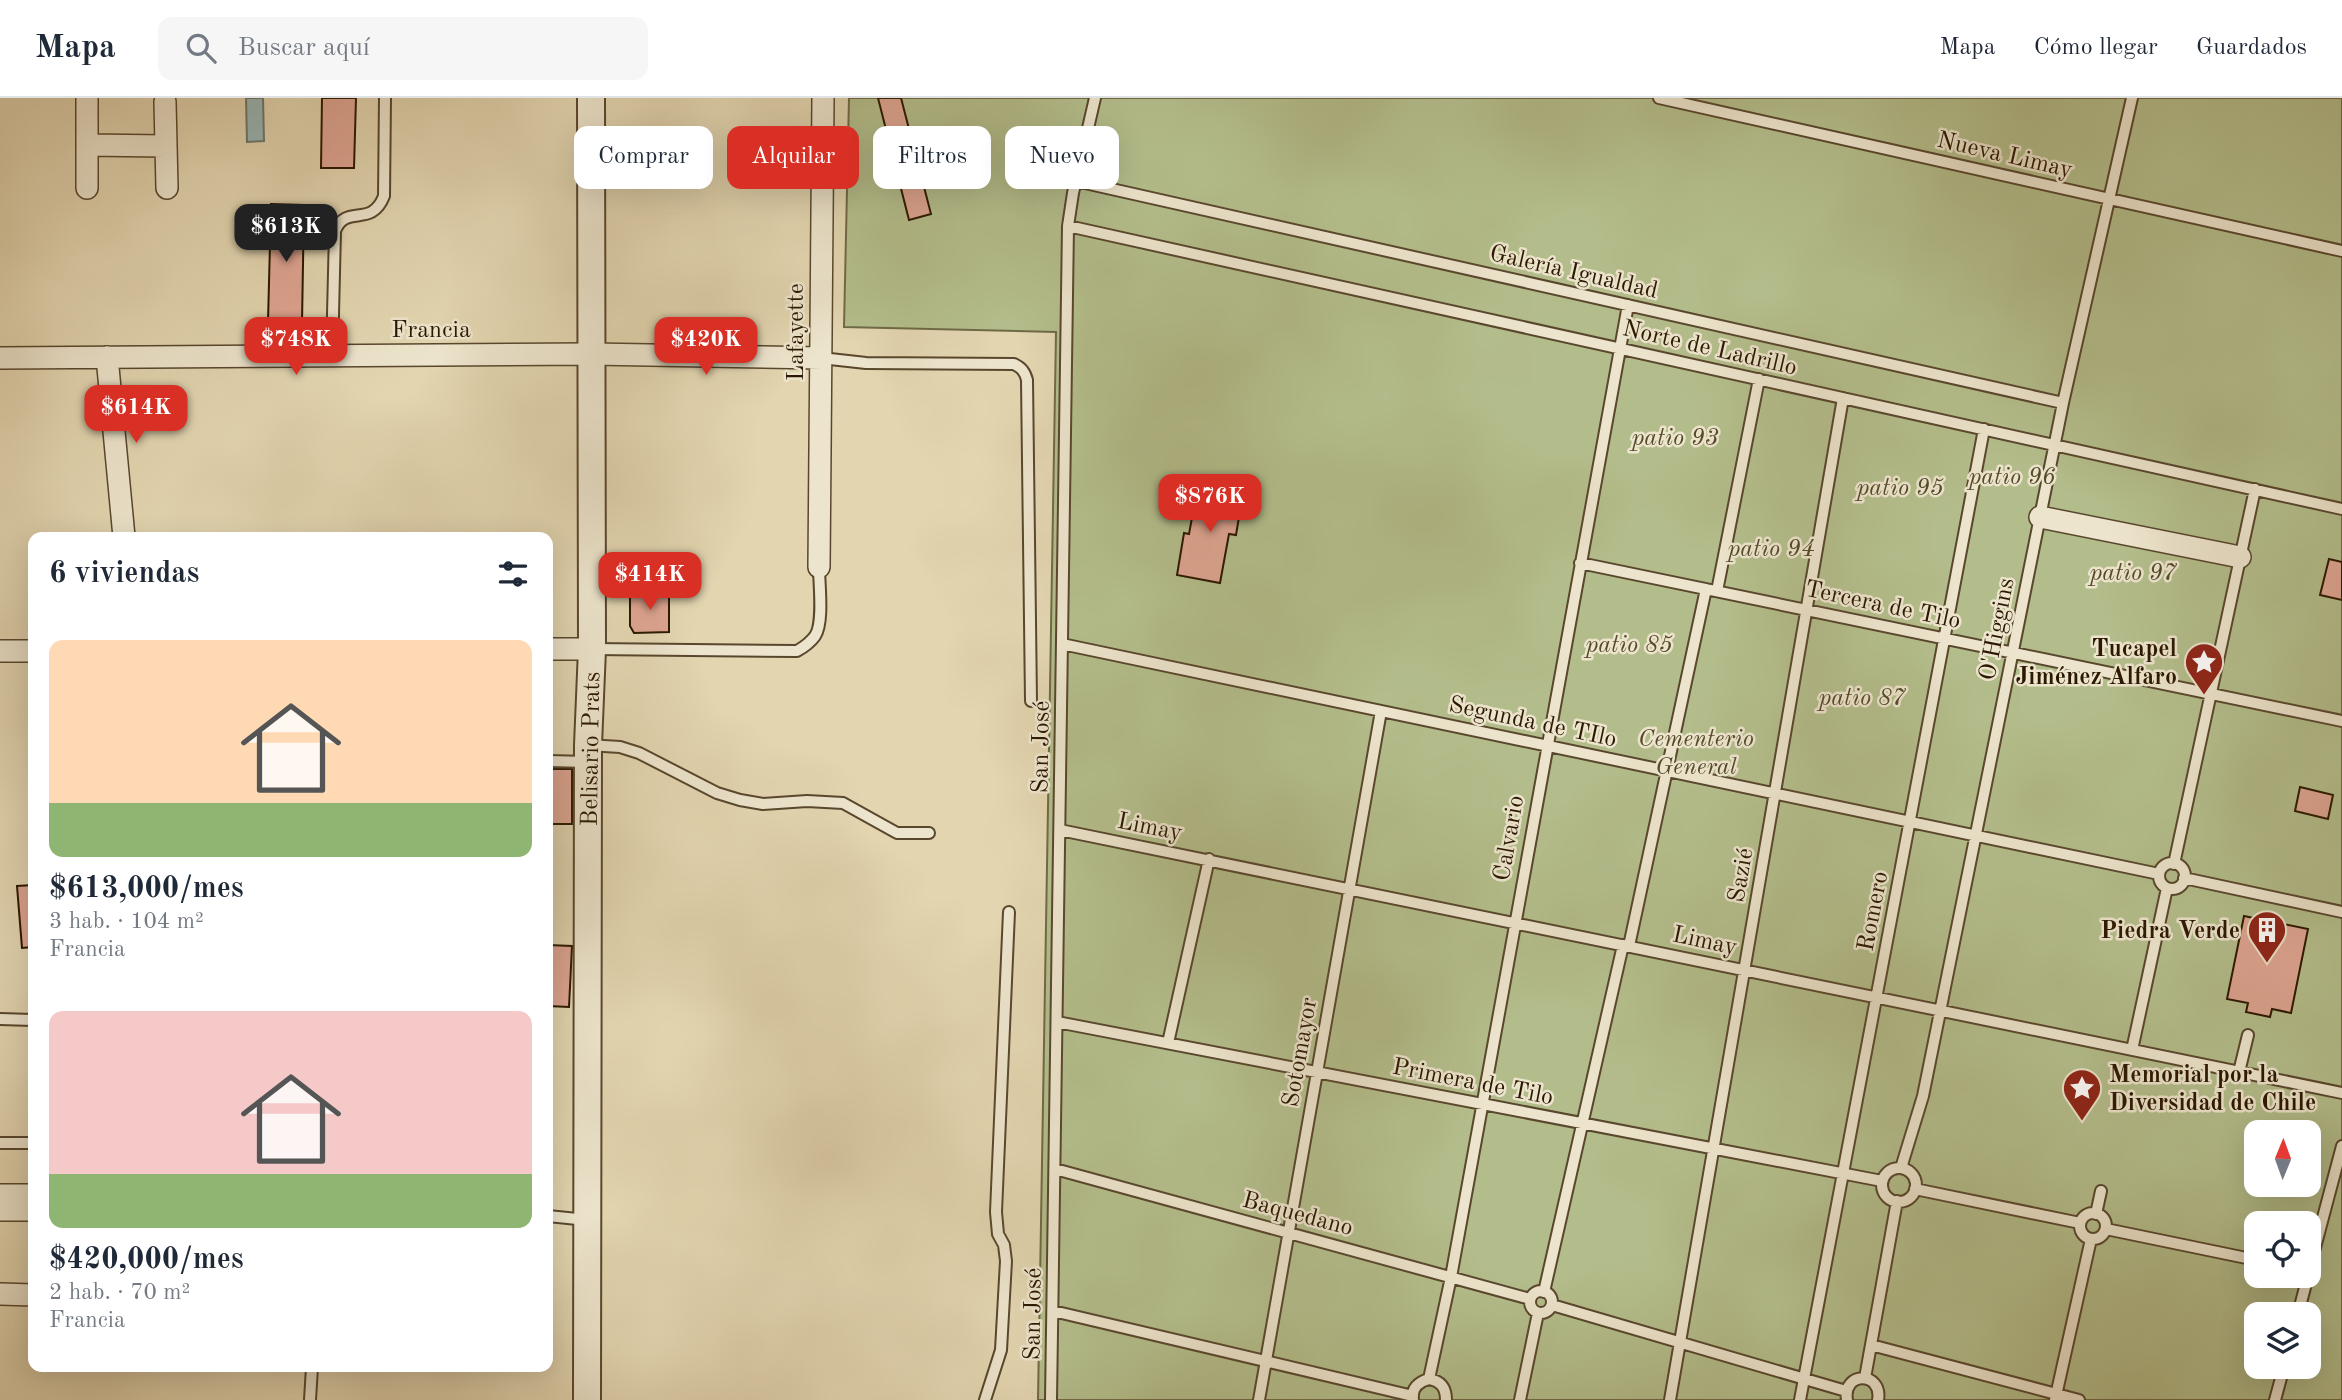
<!DOCTYPE html>
<html lang="es">
<meta charset="utf-8">
<style>
:root{--surface:#fff;--page:#f6f6f7;--text:#1f2937;--muted:#747a83;--line:#e0e1e3;--accent:#d93025}
body{margin:0;font-family:"Old Standard TT",serif;background:var(--page);color:var(--text);height:100vh;display:flex;flex-direction:column;font-size:26px;white-space:nowrap}
*{box-sizing:border-box;margin:0}
p{font-size:23px;color:var(--muted)}
.icon{flex:none;width:38px;height:38px;fill:none;stroke:currentColor;stroke-width:2;stroke-linecap:round;stroke-linejoin:round}
.map{position:relative;flex:1;overflow:hidden}
.details{position:absolute;left:28px;top:434px;width:525px;height:840px;display:flex;flex-direction:column;background:var(--surface);border-radius:14px;box-shadow:0 7px 28px #0002}
.details>*{flex:none}
.hud{position:absolute;left:574px;top:28px;width:665px;height:63px;display:flex;gap:14px}
.needle{width:46px;rotate:1deg}
.buttons{position:absolute;left:2244px;top:1022px;display:grid;gap:14px}
.buttons a{display:grid;place-items:center;width:77px;height:77px;border-radius:14px;background:var(--surface);box-shadow:0 7px 28px #0002;font-size:35px}
.price{position:absolute;translate:-50% -60px;padding:0 16px;border-radius:14px;background:var(--accent);color:#fff;font-size:23px;line-height:46px;filter:drop-shadow(0 2px 4px #0008)}
.price::after{content:'';position:absolute;left:50%;top:42px;width:21px;height:16px;margin-left:-10px;background:inherit;clip-path:polygon(0 0,100% 0,50% 100%)}
.price.selected{background:#222;color:#fff}
ul{padding:0;list-style:none}
li{display:grid;align-content:center;gap:14px;height:371px;padding:0 21px}
li span{display:grid;place-items:center;height:217px;border-radius:14px;color:#555}
li>.icon{margin-inline-start:auto}
span .icon{width:126px;height:126px;fill:#fffc;stroke-width:1}
li b{font-size:30px}
h2{display:flex;justify-content:space-between;align-items:center;height:84px;padding:0 21px;font-size:30px}
.tag{padding:0 24px;border-radius:14px;background:var(--surface);box-shadow:0 7px 28px #0002;font-size:24px;line-height:63px}
.tag.selected{background:var(--accent);color:#fff}
header{display:flex;align-items:center;gap:42px;box-sizing:border-box;height:98px;padding:0 35px;background:var(--surface);border-bottom:2px solid var(--line)}
header strong{font-size:33px}
nav{display:flex;gap:38px;margin-inline-start:auto;font-size:24px}
.search{width:490px;height:63px;background:var(--page);display:flex;align-items:center;gap:18px;box-sizing:border-box;padding:0 24px;border-radius:14px;color:var(--muted);font-size:26px}
.map>svg:first-child{display:block}
.green{fill:#b3bd8b;stroke:#6f6a46;stroke-width:2;fill-rule:evenodd}
.water{fill:#99b6b6;stroke:#6d776e;stroke-width:2}
.building{fill:#dea592;stroke:#2b1801;stroke-width:2}
.lines{fill:none;stroke-linecap:round;stroke-linejoin:round}
.service-casing{stroke:#59472d;stroke-width:14}
.minor-casing{stroke:#59472d;stroke-width:24}
.tertiary-casing{stroke:#59472d;stroke-width:30}
.service{stroke:#ece4cc;stroke-width:10}
.minor{stroke:#ece4cc;stroke-width:21}
.tertiary{stroke:#ece4cc;stroke-width:26}
.labels{text-anchor:middle;stroke-width:5;stroke-linejoin:round;paint-order:stroke}
.street-label{font-size:24px;fill:#2b1801;stroke:#ece4cc}
.park-label{font-size:24px;font-style:italic;fill:#544a2a;stroke:#ece4cc}
.poi-label{font-size:24px;font-weight:bold;fill:#2b1801;stroke:#ece4cc;text-anchor:end}
</style>
<header>
<strong>Mapa</strong>
<div class="search"><svg class="icon" aria-label="search" viewBox="0 0 24 24"><circle cx="10" cy="10" r="6"/><path d="M15 15l6 6"/></svg>Buscar aquí</div>
<nav><a>Mapa</a><a>Cómo llegar</a><a>Guardados</a></nav>
</header>
<div class="map">
<svg width="2342" height="1302" viewBox="0 0 2342 1302">
<rect width="100%" height="100%" fill="#e2d5b0"/>
<filter id="stains"><feTurbulence type="fractalNoise" baseFrequency=".00286" numOctaves="4"/><feColorMatrix values="0 0 0 0 .2 0 0 0 0 .09 0 0 0 0 .02 0 0 0 .5 -.17"/></filter>
<radialGradient id="worn" r=".72"><stop offset=".6" stop-color="#630" stop-opacity="0"/><stop offset="1" stop-color="#630" stop-opacity=".3"/></radialGradient>
<path class="green" d="M849 0H2342V1302H1038L1056 234 844 229ZM2256 1034H2308V1087H2256ZM2256 1125H2308V1178H2256ZM2256 1216H2308V1269H2256Z"/>
<path class="water" d="M246 0H263L264 43 247 44Z"/>
<path class="building" d="M322 0H356L354 70H321Z
M878 0H901L931 116 909 122Z
M271 106 304 107 302 225 268 224Z
M1198 387 1243 395 1236 437 1229 436 1220 485 1177 477 1184 435 1189 436Z
M2329 461 2342 464V502L2320 497Z
M630 493H669V534L634 535 630 528Z
M548 671H572V726H548Z
M2300 689 2333 697 2328 721 2295 713Z
M33 787V849L22 850 17 788Z
M2244 818 2308 831 2291 915 2272 911 2270 919 2246 914 2248 905 2227 901Z
M548 847 572 848 569 909 548 908Z"/>
<g class="lines">
<g class="service-casing">
<path id="service" d="M1659 0 2342 153
M1076 83 2063 305
M1068 128 2342 411
M332 258 335 133C346 105 371 131 384 98L385 0
M821 260 866 265 1014 266C1022 270 1025 274 1027 282L1031 603
M1580 465 2342 623
M1717 493 1759 281
M1062 546 2159 776
M592 551 797 553C804 549 810 545 815 538 824 525 819 486 819 469
M588 647 620 649 639 655 717 695 740 702 763 706 807 703 843 705 897 735H929
M548 663 588 664
M1060 732 2342 995
M2159 778a13 13 0 1 1 26 0a13 13 0 1 1-26 0Z
M2174 766 2255 391
M2184 780 2342 814
M1629 848 1706 491
M0 921 33 922
M1057 924 1882 1083
M1168 945 1209 761
M2132 952 2167 790
M2239 974 2248 937
M0 1045H33
M1901 1070 1923 998 2063 305 2132 0
M1882 1087a17 17 0 1 1 34 0a17 17 0 1 1-34 0Z
M1055 1071 1530 1201
M1915 1091 2080 1125
M2080 1128a13 13 0 1 1 26 0a13 13 0 1 1-26 0Z
M2096 1116 2101 1093
M548 1118 587 1122
M2106 1131 2256 1162
M2308 1176 2342 1048
M1530 1204a11 11 0 1 1 22 0a11 11 0 1 1-22 0Z
M1544 1194 1623 847
M1552 1207 1846 1293
M1053 1213 1413 1298
M2298 1216 2308 1178
M1871 1247 2079 1302
M1865 1280 1897 1103
M1429 1281 1451 1179 1628 207
M310 1302 312 1269
M985 1302 1001 1252 1006 1163 1004 1147 998 1136 996 1114 1009 814
M1051 1302 1068 128 1073 95 1095 0
M1259 1302 1381 613
M1413 1302C1411 1291 1418 1284 1429 1281 1441 1283 1446 1290 1446 1302
M1520 1302 1538 1215
M1670 1302 1843 300
M1800 1302 1984 331
M1847 1302C1842 1273 1883 1273 1878 1302
M2055 1302 2091 1141
M2275 1302 2284 1269"/>
</g>
<g class="minor-casing">
<path id="minor" d="M165 4 167 90
M87 47 166 48
M87 90V0
M107 259 124 439
M0 260 592 256 821 260
M2040 419 2240 459
M819 469 823 0
M548 551H592
M0 553H33
M0 1097H33
M0 1112H33
M0 1196 33 1197"/>
</g>
<g class="tertiary-casing">
<path id="tertiary" d="M587 1302 588 647 592 551 591 0"/>
</g>
<use href="#service" class="service"/>
<use href="#minor" class="minor"/>
<use href="#tertiary" class="tertiary"/>
</g>
<defs>
<g id="sight-pin" transform="scale(2.0125)"><path d="M0 17L-7.5 6A9.5 9.5 0 1 1 7.5 6Z" fill="#8f2418" stroke="#ece4cc"/><path d="M0-6L1.8-2.2L6-1.7L2.9 1.2L3.7 5.4L0 3.3L-3.7 5.4L-2.9 1.2L-6-1.7L-1.8-2.2Z" fill="#fff"/></g>
<g id="building-pin" transform="scale(2.0125)"><path d="M0 17L-7.5 6A9.5 9.5 0 1 1 7.5 6Z" fill="#8f2418" stroke="#ece4cc"/><path d="M-4-6H4V6H1V3H-1V6H-4ZM-2.5-4.3h1.7v1.8h-1.7ZM.8-4.3h1.7v1.8H.8ZM-2.5-1h1.7V.8h-1.7ZM.8-1h1.7V.8H.8Z" fill="#fff"/></g>
</defs>
<g fill-rule="evenodd">
<use href="#sight-pin" x="2204" y="564"/>
<use href="#building-pin" x="2267" y="832"/>
<use href="#sight-pin" x="2082" y="990"/>
</g>
<g class="labels">
<g class="street-label">
<text transform="translate(2005 56) rotate(13)" y="8">Nueva Limay</text>
<text transform="translate(1574 173) rotate(13)" y="8">Galería Igualdad</text>
<text x="431" y="239">Francia</text>
<text transform="translate(795 234) rotate(-90)" y="8">Lafayette</text>
<text transform="translate(1710 249) rotate(13)" y="8">Norte de Ladrillo</text>
<text transform="translate(1883 506) rotate(12)" y="8">Tercera de Tilo</text>
<text transform="translate(1996 531) rotate(-79)" y="8">O'Higgins</text>
<text transform="translate(1533 623) rotate(12)" y="8">Segunda de TIlo</text>
<text transform="translate(1040 649) rotate(-89)" y="8">San José</text>
<text transform="translate(590 651) rotate(-89)" y="8">Belisario Prats</text>
<text transform="translate(1150 728) rotate(11)" y="8">Limay</text>
<text transform="translate(1508 740) rotate(-80)" y="8">Calvario</text>
<text transform="translate(1740 777) rotate(-80)" y="8">Sazié</text>
<text transform="translate(1872 813) rotate(-79)" y="8">Romero</text>
<text transform="translate(1705 842) rotate(12)" y="8">Limay</text>
<text transform="translate(1299 954) rotate(-80)" y="8">Sotomayor</text>
<text transform="translate(1473 983) rotate(11)" y="8">Primera de Tilo</text>
<text transform="translate(1298 1115) rotate(15)" y="8">Baquedano</text>
<text transform="translate(1032 1216) rotate(-89)" y="8">San José</text>
</g>
<g class="park-label">
<text x="1675" y="347">patio 93</text>
<text x="2012" y="386">patio 96</text>
<text x="1900" y="397">patio 95</text>
<text x="1771" y="458">patio 94</text>
<text x="2133" y="482">patio 97</text>
<text x="1629" y="554">patio 85</text>
<text x="1862" y="607">patio 87</text>
<text x="1696" y="648">Cementerio<tspan x="1696" dy="28">General</tspan></text>
</g>
<g class="poi-label">
<text x="2177" y="558">Tucapel<tspan x="2177" dy="28">Jiménez Alfaro</tspan></text>
<text x="2240" y="840">Piedra Verde</text>
<text x="2109" y="984" text-anchor="start">Memorial por la<tspan x="2109" dy="28">Diversidad de Chile</tspan></text>
</g>
</g>
<rect width="100%" height="100%" filter="url(#stains)"/>
<rect width="100%" height="100%" fill="url(#worn)"/>
</svg>
<div class="buttons">
<a><svg class="needle" viewBox="-14 -14 28 28"><path d="M0-13l5 13h-10z" fill="#e53935"/><path d="M0 13l5-13h-10z" fill="#747a83"/></svg></a>
<a><svg class="icon" aria-label="locate" viewBox="0 0 24 24"><circle cx="12" cy="12" r="6"/><path d="M12 2v4M12 18v4M2 12h4M18 12h4"/></svg></a>
<a><svg class="icon" aria-label="layers" viewBox="0 0 24 24"><path d="M12 4l9 5-9 5-9-5zM3 14l9 5 9-5"/></svg></a>
</div>
<b class="price selected" style="left:286px;top:166px">$613K</b>
<b class="price" style="left:296px;top:279px">$748K</b>
<b class="price" style="left:706px;top:279px">$420K</b>
<b class="price" style="left:136px;top:347px">$614K</b>
<b class="price" style="left:1210px;top:436px">$876K</b>
<b class="price" style="left:650px;top:514px">$414K</b>
<div class="hud">
<a class="tag">Comprar</a>
<a class="tag selected">Alquilar</a>
<a class="tag">Filtros</a>
<a class="tag">Nuevo</a>
</div>
<section class="details">
<h2>6 viviendas<svg class="icon" aria-label="filters" viewBox="0 0 24 24"><path d="M4 7h16M4 17h16"/><circle cx="9" cy="7" r="2"/><circle cx="15" cy="17" r="2"/></svg></h2>
<ul>
<li><span style="background:linear-gradient(#ffd9b3 75%,#8fb573 0)"><svg class="icon" aria-label="home" viewBox="0 0 24 24"><path d="M3 11l9-7 9 7M6 9v11h12V9"/></svg></span><div><b>$613,000/mes</b><p>3 hab. · 104 m²</p><p>Francia</p></div></li>
<li><span style="background:linear-gradient(#f6c9c9 75%,#8fb573 0)"><svg class="icon" aria-label="home" viewBox="0 0 24 24"><path d="M3 11l9-7 9 7M6 9v11h12V9"/></svg></span><div><b>$420,000/mes</b><p>2 hab. · 70 m²</p><p>Francia</p></div></li>
</ul>
</section>
</div>
